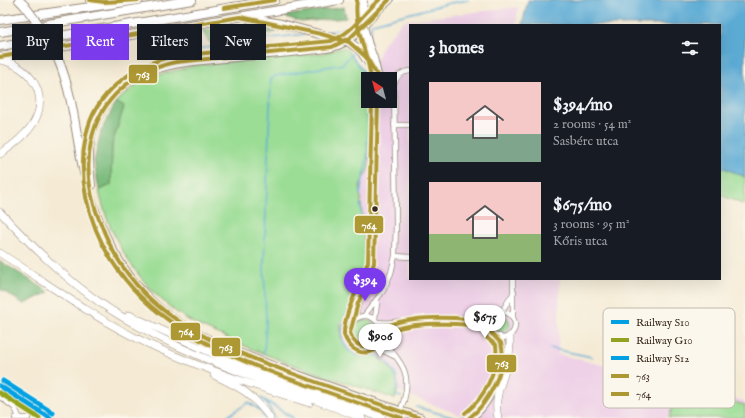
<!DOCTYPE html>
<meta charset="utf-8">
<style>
:root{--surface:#171b24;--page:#20242c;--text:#f1f3f6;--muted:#9ea1a6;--accent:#7c3aed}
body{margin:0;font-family:"IM FELL English",serif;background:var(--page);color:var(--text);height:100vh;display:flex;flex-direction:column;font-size:15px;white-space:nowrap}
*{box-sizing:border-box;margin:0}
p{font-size:13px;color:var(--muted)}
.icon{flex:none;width:22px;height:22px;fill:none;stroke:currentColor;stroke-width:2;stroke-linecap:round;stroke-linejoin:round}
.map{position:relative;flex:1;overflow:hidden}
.drawer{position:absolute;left:409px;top:24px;width:312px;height:256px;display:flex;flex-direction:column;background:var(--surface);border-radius:0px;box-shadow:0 4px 16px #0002}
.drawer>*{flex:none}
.hud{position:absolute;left:12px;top:24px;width:337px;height:36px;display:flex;gap:8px}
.needle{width:26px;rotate:324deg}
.tools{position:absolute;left:361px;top:72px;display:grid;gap:8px}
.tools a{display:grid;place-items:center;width:36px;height:36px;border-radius:0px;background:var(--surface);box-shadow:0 4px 16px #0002;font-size:20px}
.price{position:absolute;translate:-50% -34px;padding:0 9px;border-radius:14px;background:#fff;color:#222;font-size:13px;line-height:26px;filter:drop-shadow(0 1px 2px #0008)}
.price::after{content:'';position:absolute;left:50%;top:24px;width:12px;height:9px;margin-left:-6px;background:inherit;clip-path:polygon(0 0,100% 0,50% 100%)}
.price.on{background:var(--accent);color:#fff}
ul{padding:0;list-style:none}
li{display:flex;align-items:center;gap:12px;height:100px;padding:0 20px}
li span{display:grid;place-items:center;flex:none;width:112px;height:80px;border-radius:0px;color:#555}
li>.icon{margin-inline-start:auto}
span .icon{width:48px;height:48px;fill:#fffc;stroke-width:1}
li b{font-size:17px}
h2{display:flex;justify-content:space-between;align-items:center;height:48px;padding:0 20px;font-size:17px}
.pill{padding:0 14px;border-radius:0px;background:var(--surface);box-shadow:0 4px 16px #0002;font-size:14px;line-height:36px}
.pill.on{background:var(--accent);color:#fff}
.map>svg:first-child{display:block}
.built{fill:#eed0e7}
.green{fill:#9bdd95;stroke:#6b845a}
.forest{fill:#7cbc7e;stroke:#5c734e}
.water{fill:#5babd5;stroke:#4b6a7a}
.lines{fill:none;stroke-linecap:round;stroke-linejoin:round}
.stream{stroke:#5babd5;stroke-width:1.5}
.minor-casing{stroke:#988a7a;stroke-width:6}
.trunk-casing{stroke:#988a7a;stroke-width:8}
.motorway-casing{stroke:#988a7a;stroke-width:10}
.minor{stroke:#fff;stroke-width:4.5}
.trunk{stroke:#fff;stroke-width:7}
.motorway{stroke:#fff;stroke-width:8}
.minor-bridge-casing{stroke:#988a7a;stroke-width:6;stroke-linecap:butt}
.motorway-bridge-casing{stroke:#988a7a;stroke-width:10;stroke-linecap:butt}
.minor-bridge{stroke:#fff;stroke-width:4.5}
.motorway-bridge{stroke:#fff;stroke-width:8}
.bus-1-casing{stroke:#fbf7ec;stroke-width:7}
.bus-2-casing{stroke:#fbf7ec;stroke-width:7}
.bus-1{stroke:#ae9834;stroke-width:4}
.bus-2{stroke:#ae9834;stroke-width:4}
.rail-1-casing{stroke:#fbf7ec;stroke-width:8}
.rail-2-casing{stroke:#fbf7ec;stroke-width:8}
.rail-3-casing{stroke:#fbf7ec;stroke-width:8}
.rail-1{stroke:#00a0e3;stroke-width:5}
.rail-2{stroke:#93a31f;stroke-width:5}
.rail-3{stroke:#00a0e3;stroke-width:5}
.bus-dot{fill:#3b2a1e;stroke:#fbf7ec;stroke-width:1.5}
.key{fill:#fbf7ec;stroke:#c1baae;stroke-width:1}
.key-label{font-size:11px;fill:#3b2a1e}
.line-badge{stroke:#fbf7ec;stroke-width:1.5}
.badge-label{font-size:11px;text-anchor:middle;font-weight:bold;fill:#fff}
</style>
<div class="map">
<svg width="745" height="418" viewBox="0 0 745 418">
<rect width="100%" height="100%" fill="#fbf7ec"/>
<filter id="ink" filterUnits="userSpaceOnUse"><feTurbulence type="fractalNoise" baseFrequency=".025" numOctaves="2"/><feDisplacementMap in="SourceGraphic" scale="8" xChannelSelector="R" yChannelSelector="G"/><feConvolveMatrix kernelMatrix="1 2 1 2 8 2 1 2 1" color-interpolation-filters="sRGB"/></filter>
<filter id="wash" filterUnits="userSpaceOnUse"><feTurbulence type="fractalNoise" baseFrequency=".012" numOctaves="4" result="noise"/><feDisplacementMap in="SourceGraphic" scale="16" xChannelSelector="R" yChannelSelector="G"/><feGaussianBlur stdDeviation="0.9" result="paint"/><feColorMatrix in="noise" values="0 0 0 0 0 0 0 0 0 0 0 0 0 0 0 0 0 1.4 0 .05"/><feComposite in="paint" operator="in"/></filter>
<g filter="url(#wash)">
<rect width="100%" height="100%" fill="#f5ebd5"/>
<path class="built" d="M518 7 516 25H410V279H560L558 354 745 401V418H468L398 391V378L374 354 358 356 346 348 341 337V322L349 312 360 185 369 168 368 101H390V79H368L383 44 403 21Z"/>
<path class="green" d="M345 47 368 77 369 168 360 185 366 272 349 312 341 322V337L346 348 358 356 374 354C391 369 404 375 395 399 337 379 276 362 221 335 209 330 196 325 185 318 142 290 109 240 99 190L111 185 112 144 124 107 116 102 143 79 196 65 323 53Z
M720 166 745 177V205L720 195Z
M494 324a8 8 0 1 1 16 0a8 8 0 1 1-16 0Z
M354 331a11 11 0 1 1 22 0a11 11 0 1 1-22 0Z
M678 387 745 405V418H669Z"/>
<path class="forest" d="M344 7 346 18 301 22 283 16Z
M248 24 277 32 210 43 202 31Z
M116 102 124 107 112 144 111 185 99 190 94 161 101 131Z
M0 261 49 292 24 304 0 289Z"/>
<path class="water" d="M528 0H745V177L720 166V25H522Z"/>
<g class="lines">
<path class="stream" d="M373 23 450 3 468 0
M326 32 359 26
M154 34 181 52 238 42 306 34
M369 36 372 23
M351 55C365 72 368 77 368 99
M360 195 368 153V101
M360 204 363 225 368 236 367 261 363 276
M360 284C351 305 324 350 363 356 367 356 371 355 376 355 391 362 400 376 396 393
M549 348 592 357
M264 354 266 320 264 264 271 79 275 76 343 64 355 50
M395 395 401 397
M261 398 293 418
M265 401 275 418
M249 403 259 409 265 418
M416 407 455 418
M462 417 471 412
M225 418 249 402"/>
</g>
</g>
<g filter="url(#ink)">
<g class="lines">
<g class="minor-casing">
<path id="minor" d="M394 125H410
M395 256 410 257
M502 311 514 292
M489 325a13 13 0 1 1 26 0a13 13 0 1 1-26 0Z
M350 331a15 15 0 1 1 30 0a15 15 0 1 1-30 0Z
M364 316 383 291 391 273 395 256 396 223 394 85C396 76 401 72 410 71
M513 317V279
M375 319 377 303
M473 319 489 325
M355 320C357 300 369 283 374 263L378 101
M377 322C391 324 404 320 417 319 443 317 467 319 492 316
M380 332 393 323
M380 335C396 360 413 367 404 400
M372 345 394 356
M0 397 15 408 19 417
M15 418H28"/>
</g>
<g class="trunk-casing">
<path id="trunk" d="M0 60C29 65 50 94 34 122 26 136 12 146 0 154
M0 212C35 250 74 288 119 315 194 361 280 385 362 418
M0 253C44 281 87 313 134 337 190 365 250 384 309 403
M129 315 251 371 382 418
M214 375C240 387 253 394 270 418
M498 418C493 396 503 381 508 361 510 352 510 344 510 336"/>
</g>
<g class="motorway-casing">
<path id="motorway" d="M19 0 24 5
M90 0 105 2
M248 18 281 24
M0 20 139 0
M0 32 192 0
M368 45 373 58 377 75
M0 46 275 0
M360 50 373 69
M0 57 339 0
M58 59C78 106 76 160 94 208 106 242 122 272 148 298 186 336 242 355 292 373 334 389 377 403 420 418
M91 186C89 166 87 147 93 128 116 64 179 62 235 57 267 54 300 52 332 47 362 38 365 17 389 0
M469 418C490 407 508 360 499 338"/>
</g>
<use href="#minor" class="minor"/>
<use href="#trunk" class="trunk"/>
<use href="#motorway" class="motorway"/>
<g class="minor-bridge-casing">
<path id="minor-bridge" d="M398 418 404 400"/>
</g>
<g class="motorway-bridge-casing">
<path id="motorway-bridge" d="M363 0 361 19 368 45
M24 5 45 33 58 59
M281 24 349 42 360 50"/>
</g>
<use href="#minor-bridge" class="minor-bridge"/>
<use href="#motorway-bridge" class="motorway-bridge"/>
<g class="bus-1-casing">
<path id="bus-1" d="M90 0 104 2 139 0
M389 0 350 38 332 47 176 62C134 71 99 99 91 142 85 169 90 199 101 224 111 251 126 275 146 295 184 332 235 352 283 370 328 387 374 402 420 418
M224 8 275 0
M0 57 240 17 321 34 349 42 367 58 377 75V79
M378 101 374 263 368 282 358 303 350 333C353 341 358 348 368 346 378 344 378 332 386 327 407 315 464 316 486 323L492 334 501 343C508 367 488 404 469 418"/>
</g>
<g class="bus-2-casing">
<path id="bus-2" d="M357 0C353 29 368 51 371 79
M379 0C362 14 353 33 331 41L175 56C134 64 94 93 86 136 79 168 84 200 96 230 129 311 202 346 279 375 320 390 361 404 402 418
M372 101 368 262C361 283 343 314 344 335 348 346 357 355 370 352 381 349 381 339 389 333 404 321 465 322 483 328L487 338 496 345C499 369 484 399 465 413"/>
</g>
<use href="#bus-1" class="bus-1"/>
<use href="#bus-2" class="bus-2"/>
<g class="rail-1-casing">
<path id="rail-1" d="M0 386 50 418"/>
</g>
<g class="rail-2-casing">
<path id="rail-2" d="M0 393 39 418"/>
</g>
<g class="rail-3-casing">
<path id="rail-3" d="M3 381 53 413"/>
</g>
<use href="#rail-1" class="rail-1"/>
<use href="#rail-2" class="rail-2"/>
<use href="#rail-3" class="rail-3"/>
</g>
</g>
<circle class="bus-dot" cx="375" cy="209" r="3.5"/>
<rect x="603" y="308" width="132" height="100" rx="6" class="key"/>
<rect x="611" y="320" width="18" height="4" fill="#00a0e3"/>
<rect x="611" y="338" width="18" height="4" fill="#93a31f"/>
<rect x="611" y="356" width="18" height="4" fill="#00a0e3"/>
<rect x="611" y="374" width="18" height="4" fill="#ae9834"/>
<rect x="611" y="392" width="18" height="4" fill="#ae9834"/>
<g class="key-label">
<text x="636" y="326">Railway S10</text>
<text x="636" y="344">Railway G10</text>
<text x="636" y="362">Railway S12</text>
<text x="636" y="380">763</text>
<text x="636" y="398">764</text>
</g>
<g class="line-badge">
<rect x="128" y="64" width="30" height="20" rx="4" fill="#ae9834"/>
<rect x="354" y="215" width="30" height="19" rx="4" fill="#ae9834"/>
<rect x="170" y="322" width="31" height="19" rx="4" fill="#ae9834"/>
<rect x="211" y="337" width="30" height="20" rx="4" fill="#ae9834"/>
<rect x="486" y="354" width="31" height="19" rx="4" fill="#ae9834"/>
</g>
<g class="badge-label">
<text x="143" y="78">763</text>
<text x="369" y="229">764</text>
<text x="186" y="335">764</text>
<text x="226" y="351">763</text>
<text x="502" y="367">763</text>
</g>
</svg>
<div class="tools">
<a><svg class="needle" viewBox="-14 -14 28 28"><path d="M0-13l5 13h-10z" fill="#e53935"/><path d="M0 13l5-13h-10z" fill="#9ea1a6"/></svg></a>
</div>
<b class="price on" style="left:365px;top:302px">$394</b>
<b class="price" style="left:485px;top:339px">$675</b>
<b class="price" style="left:380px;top:358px">$906</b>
<div class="hud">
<a class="pill">Buy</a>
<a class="pill on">Rent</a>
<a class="pill">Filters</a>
<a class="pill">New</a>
</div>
<section class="drawer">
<h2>3 homes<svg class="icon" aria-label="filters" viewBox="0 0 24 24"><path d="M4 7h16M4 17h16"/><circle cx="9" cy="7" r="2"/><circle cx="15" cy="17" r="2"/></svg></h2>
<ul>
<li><span style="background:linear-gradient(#f6c9c9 65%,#7fa58c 0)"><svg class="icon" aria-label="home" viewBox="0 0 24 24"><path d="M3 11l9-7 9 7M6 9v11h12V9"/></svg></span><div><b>$394/mo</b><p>2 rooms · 54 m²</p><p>Sasbérc utca</p></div></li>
<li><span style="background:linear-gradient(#f6c9c9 65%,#8fb573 0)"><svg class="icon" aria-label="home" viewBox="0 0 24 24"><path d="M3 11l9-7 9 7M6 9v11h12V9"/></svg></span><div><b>$675/mo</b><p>3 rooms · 95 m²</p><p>Kőris utca</p></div></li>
</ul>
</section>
</div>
